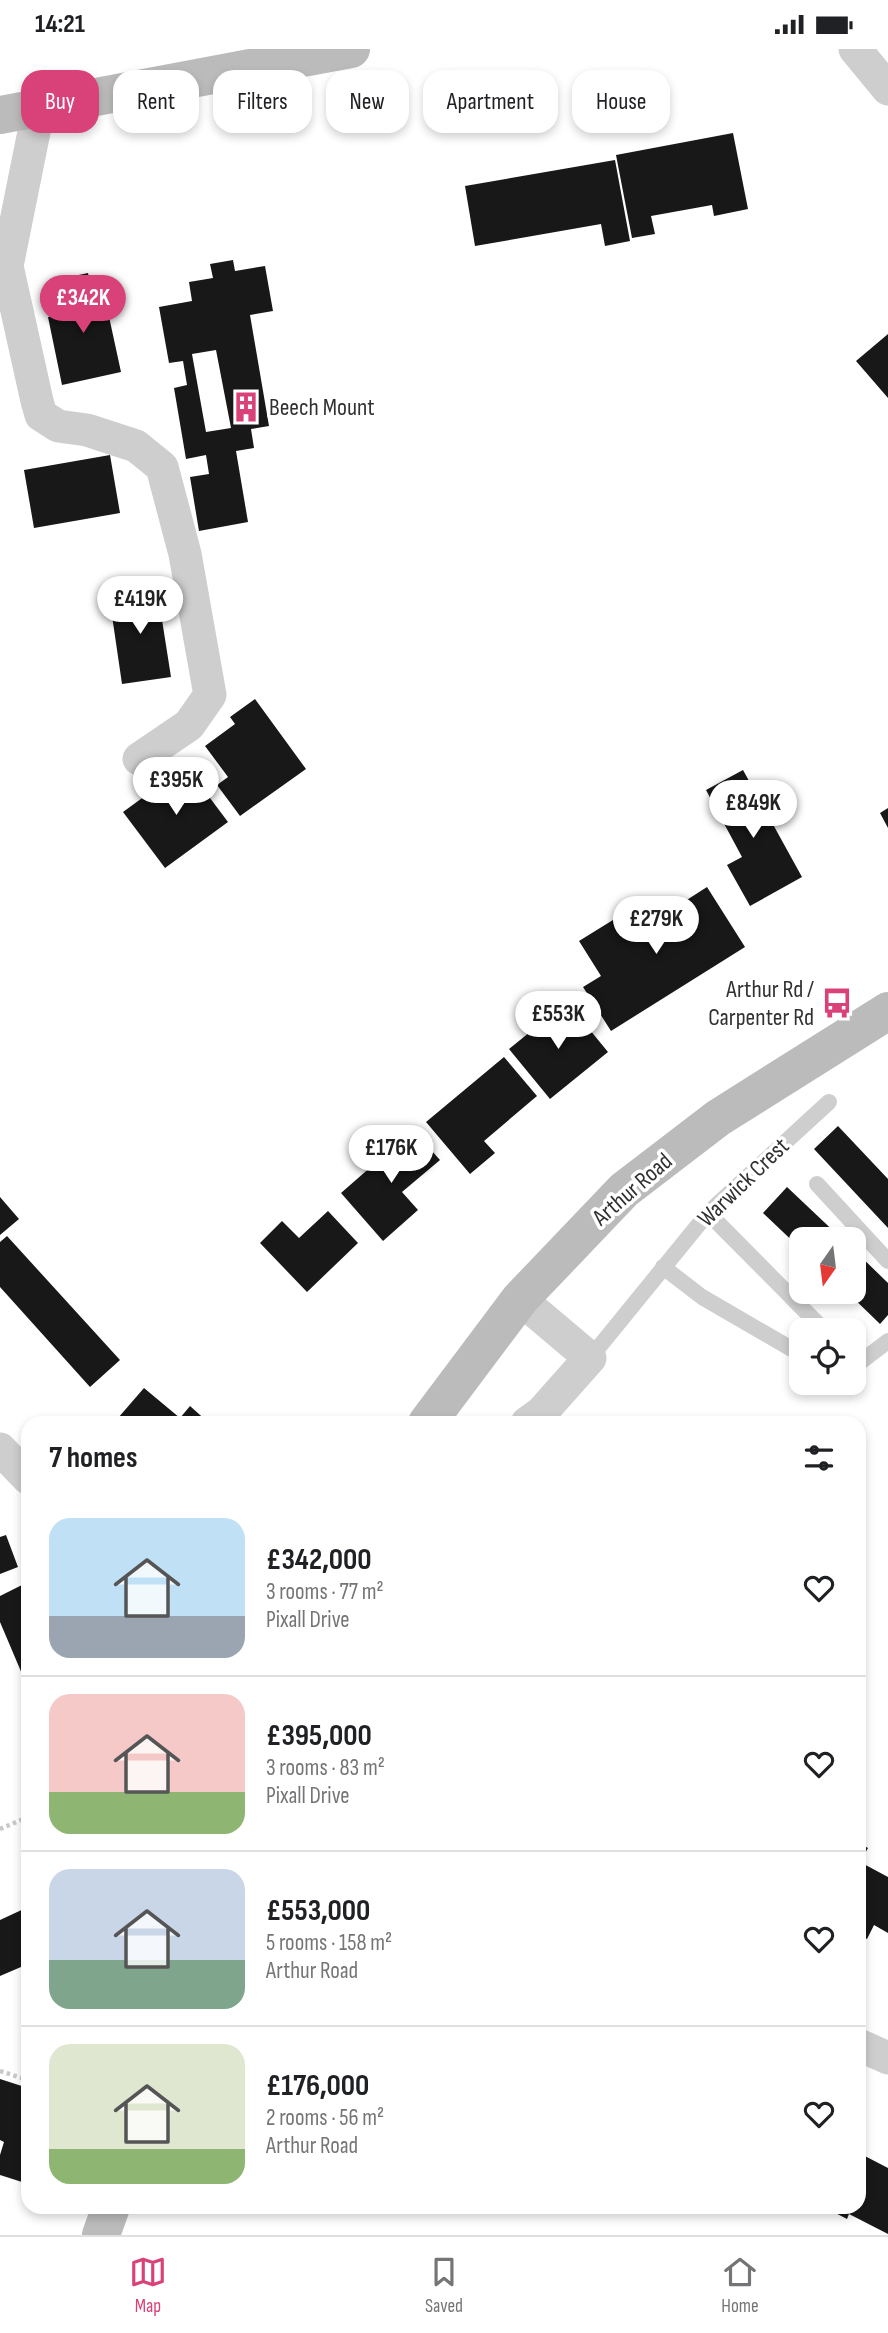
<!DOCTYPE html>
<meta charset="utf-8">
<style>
:root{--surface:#fff;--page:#f6f6f6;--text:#202124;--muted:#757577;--line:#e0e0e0;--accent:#d94279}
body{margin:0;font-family:"Sofia Sans Condensed",sans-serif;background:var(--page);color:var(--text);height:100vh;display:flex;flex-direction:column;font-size:26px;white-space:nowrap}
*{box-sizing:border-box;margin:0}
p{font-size:23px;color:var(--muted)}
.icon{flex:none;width:38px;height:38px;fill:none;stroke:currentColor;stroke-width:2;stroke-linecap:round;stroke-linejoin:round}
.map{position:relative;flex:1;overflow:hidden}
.details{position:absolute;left:21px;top:1367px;width:845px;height:798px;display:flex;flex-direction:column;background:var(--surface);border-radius:21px;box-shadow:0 4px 10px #0003}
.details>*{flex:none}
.banner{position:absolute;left:21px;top:21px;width:847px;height:63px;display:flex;gap:14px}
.needle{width:46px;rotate:194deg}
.tools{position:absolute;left:789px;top:1178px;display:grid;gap:14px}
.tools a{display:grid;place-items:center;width:77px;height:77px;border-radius:14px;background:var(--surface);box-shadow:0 4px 10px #0003;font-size:35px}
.price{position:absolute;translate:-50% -60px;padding:0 16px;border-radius:24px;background:#fff;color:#222;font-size:23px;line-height:46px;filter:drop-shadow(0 2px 4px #0008)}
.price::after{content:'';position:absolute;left:50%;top:42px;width:21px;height:16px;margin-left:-10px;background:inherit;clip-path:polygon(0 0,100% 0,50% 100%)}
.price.active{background:var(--accent);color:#fff}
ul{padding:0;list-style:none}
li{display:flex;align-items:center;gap:21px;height:175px;padding:0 28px}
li+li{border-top:2px solid var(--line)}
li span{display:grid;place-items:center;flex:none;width:196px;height:140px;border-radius:21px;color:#555}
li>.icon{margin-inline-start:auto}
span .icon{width:84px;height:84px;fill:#fffc;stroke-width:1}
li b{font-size:30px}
h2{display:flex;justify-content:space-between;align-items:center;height:84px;padding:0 28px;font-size:30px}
.pill{padding:0 24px;border-radius:21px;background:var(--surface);box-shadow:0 4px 10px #0003;font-size:24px;line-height:63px}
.pill.active{background:var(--accent);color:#fff}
.status{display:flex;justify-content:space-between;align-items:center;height:49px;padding:0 35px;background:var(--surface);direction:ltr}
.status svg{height:19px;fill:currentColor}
.menu{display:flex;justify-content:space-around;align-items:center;height:98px;border-top:2px solid var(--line);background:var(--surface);font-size:19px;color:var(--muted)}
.menu a{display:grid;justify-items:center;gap:4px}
.menu .active{color:var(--accent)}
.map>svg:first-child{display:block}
.building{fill:#181818;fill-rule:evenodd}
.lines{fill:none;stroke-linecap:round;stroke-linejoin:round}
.path{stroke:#c8c8c8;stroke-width:4.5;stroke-dasharray:3.5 3.5;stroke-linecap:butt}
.lane{stroke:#cecece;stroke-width:16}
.street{stroke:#cecece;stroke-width:33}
.secondary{stroke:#bbb;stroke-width:38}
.labels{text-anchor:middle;stroke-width:7;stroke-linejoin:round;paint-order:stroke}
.poi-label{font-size:24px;fill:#313131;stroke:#fff;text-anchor:start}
.street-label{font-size:24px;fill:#313131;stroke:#fff}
</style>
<div class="status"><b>14:21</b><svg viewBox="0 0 49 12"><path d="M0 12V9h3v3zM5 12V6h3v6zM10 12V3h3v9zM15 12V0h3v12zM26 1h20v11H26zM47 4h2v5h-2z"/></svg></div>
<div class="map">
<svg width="888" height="2186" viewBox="0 0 888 2186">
<rect width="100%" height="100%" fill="#fff"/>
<path class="building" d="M733 84 748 160 714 167 712 156 651 167 655 185 632 189 616 106Z
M615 111 630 192 605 197 601 175 475 197 465 137Z
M233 211 235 222 265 217 273 262 250 266 269 377 251 380 254 399 236 402 248 473 199 482 190 428 209 425 206 406 186 410 174 339 187 336 183 312 169 314 159 258 192 252 189 233 213 229 210 215ZM216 301 231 379 206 383 192 305Z
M88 224 97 265 108 263 121 323 62 336 48 268 67 264 60 230Z
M888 285V349L856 312Z
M110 406 120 464 34 479 24 421Z
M157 539 171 628 122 635 109 546Z
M255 650 306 720 240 767 217 736 228 728 205 697 235 675 230 668Z
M186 717 228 773 165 819 123 763Z
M743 721 802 828 750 857 727 816 742 808 706 741Z
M888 759V779L880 764Z
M707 838 745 898 611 982 583 938 601 927 579 892 634 858 646 877Z
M567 953 608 1003 550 1050 509 1000Z
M504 1008 537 1047 484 1092 495 1104 470 1125 426 1073Z
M838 1077 888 1130V1179L814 1100Z
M413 1081 440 1111 402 1143 418 1161 383 1192 341 1144Z
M787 1138 842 1190H802V1201L763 1164Z
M0 1148 19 1170 0 1186Z
M328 1162 358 1194 307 1243 260 1194 282 1172 299 1189Z
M7 1187 120 1311 90 1338 0 1238V1193Z
M854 1201 888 1234V1266L880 1275 846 1242H854Z
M144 1339 180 1369 190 1357 209 1374H124L118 1369Z
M6 1486 18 1518 0 1525V1488Z
M28 1533V1639L0 1573V1547Z
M859 1794 868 1799 860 1813 888 1828V1884L874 1876 867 1890 859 1886Z
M28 1858V1915L0 1927V1871Z
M0 2030 28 2039V2113L22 2133 0 2126V2106L4 2093 0 2091Z
M859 2104 888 2119V2185L849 2165 847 2170 824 2158H859Z"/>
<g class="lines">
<path class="path" d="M0 1780 28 1768
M0 2022 28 2031"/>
<path class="lane" d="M817 1135 888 1212
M708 1164 824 1281
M663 1218 702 1248 802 1306
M590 1309 708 1164 829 1053
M854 1318 888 1292"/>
<path class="street" d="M855 0 888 40
M39 58 7 217 37 352 41 366 58 377 87 381 136 397 162 418 185 505 210 646 189 676 139 710
M520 1250 590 1309 542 1363 527 1374
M0 1400 28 1429
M859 1996 888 2009"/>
<path class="secondary" d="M0 66 351 0
M427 1374 520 1250 624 1141 718 1069 888 962
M101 2186 111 2158"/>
</g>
<defs>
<g id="building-bare" transform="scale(2.415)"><path d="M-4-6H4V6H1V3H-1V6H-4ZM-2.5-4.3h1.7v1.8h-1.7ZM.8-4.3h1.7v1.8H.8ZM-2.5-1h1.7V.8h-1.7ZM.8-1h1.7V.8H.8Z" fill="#d94279" stroke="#fff" stroke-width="2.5" paint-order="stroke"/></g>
<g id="bus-bare" transform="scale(2.415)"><path d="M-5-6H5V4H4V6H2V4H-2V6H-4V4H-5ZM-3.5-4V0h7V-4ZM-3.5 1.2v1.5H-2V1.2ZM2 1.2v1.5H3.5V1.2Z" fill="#d94279" stroke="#fff" stroke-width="2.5" paint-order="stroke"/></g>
</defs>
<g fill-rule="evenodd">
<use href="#building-bare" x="246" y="358"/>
<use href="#bus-bare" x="837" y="954"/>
</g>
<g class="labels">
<g class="poi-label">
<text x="269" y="366">Beech Mount</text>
<text x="814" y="948" text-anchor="end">Arthur Rd /<tspan x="814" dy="28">Carpenter Rd</tspan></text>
</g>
<g class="street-label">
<text transform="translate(743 1133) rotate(-44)" y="8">Warwick Crest</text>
<text transform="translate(632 1140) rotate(-41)" y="8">Arthur Road</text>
</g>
</g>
</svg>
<div class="tools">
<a><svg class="needle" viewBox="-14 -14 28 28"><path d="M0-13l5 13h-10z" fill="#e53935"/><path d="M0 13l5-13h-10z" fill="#757577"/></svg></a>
<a><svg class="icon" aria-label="locate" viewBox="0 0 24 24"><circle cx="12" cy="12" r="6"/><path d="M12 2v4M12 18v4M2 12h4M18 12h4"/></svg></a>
</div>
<b class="price active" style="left:83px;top:286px">£342K</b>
<b class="price" style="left:140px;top:587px">£419K</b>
<b class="price" style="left:176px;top:768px">£395K</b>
<b class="price" style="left:753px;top:791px">£849K</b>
<b class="price" style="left:656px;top:907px">£279K</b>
<b class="price" style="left:558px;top:1002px">£553K</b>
<b class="price" style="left:391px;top:1136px">£176K</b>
<div class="banner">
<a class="pill active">Buy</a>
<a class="pill">Rent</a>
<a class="pill">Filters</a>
<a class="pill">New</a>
<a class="pill">Apartment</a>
<a class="pill">House</a>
</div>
<section class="details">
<h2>7 homes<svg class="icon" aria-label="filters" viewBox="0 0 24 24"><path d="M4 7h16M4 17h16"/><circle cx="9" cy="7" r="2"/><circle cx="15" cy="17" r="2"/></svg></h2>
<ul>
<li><span style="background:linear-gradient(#bfe0f5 70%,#9aa5b1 0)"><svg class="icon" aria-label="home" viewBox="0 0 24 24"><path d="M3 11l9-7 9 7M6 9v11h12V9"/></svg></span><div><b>£342,000</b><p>3 rooms · 77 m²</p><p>Pixall Drive</p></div><svg class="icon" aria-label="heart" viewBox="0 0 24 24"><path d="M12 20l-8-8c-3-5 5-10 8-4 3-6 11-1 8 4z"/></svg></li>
<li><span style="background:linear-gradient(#f6c9c9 70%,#8fb573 0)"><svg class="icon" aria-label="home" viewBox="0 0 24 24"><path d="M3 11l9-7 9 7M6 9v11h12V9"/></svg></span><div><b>£395,000</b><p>3 rooms · 83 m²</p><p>Pixall Drive</p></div><svg class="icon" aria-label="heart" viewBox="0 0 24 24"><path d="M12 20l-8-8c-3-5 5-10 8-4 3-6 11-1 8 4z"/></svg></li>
<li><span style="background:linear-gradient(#c9d6e8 65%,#7fa58c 0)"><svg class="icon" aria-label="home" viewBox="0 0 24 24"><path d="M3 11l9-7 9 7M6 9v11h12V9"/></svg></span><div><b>£553,000</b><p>5 rooms · 158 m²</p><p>Arthur Road</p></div><svg class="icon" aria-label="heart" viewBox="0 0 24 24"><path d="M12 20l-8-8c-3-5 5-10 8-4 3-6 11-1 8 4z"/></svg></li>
<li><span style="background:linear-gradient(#dfe7d0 75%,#8fb573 0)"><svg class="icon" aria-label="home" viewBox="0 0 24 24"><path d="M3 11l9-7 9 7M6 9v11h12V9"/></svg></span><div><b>£176,000</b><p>2 rooms · 56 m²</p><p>Arthur Road</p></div><svg class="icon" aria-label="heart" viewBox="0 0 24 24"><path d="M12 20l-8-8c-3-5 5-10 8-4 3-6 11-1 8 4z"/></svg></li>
</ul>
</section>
</div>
<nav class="menu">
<a class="active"><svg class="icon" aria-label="map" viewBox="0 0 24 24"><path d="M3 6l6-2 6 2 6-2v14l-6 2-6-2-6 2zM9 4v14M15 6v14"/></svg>Map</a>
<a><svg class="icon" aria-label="saved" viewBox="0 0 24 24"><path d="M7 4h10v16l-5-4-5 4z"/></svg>Saved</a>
<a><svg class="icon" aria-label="home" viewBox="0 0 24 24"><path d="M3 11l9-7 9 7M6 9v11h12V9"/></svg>Home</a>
</nav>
